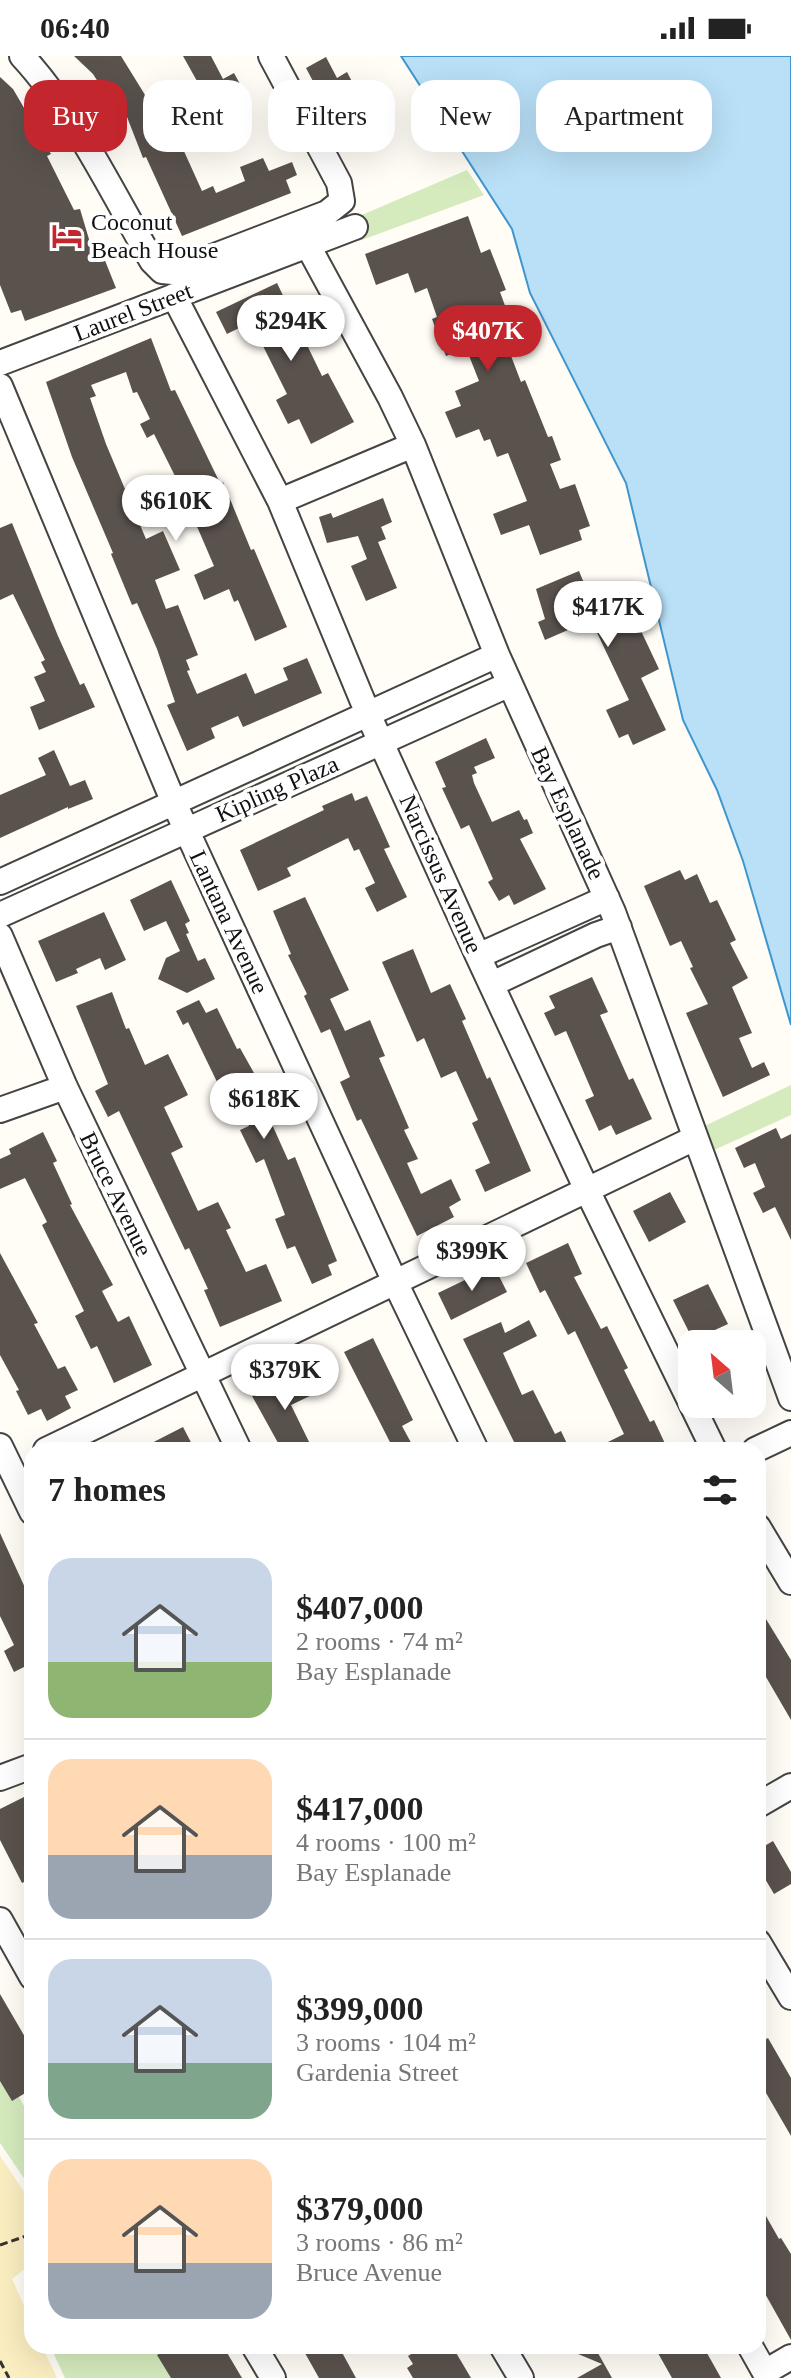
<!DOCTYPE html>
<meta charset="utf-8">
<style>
:root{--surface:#fff;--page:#f2f2f2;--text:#222;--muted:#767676;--line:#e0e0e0;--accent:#c4262e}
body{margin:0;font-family:"Times New Roman",serif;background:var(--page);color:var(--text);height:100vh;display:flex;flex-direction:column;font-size:30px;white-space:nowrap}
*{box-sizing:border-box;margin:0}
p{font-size:26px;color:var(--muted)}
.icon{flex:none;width:44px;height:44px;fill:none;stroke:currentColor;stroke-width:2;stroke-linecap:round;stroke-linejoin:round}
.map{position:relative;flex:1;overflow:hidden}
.sheet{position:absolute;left:24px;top:1386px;width:742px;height:912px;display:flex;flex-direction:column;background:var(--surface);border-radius:24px;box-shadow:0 8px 32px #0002}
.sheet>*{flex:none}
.top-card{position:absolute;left:24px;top:24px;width:744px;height:72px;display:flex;gap:16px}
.needle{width:52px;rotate:332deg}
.fabs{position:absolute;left:678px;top:1274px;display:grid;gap:16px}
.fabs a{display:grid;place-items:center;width:88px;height:88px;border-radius:16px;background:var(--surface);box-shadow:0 8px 32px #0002;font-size:40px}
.price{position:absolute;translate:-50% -68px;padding:0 18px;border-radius:28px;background:#fff;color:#222;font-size:26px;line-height:52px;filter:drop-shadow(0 2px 4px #0008)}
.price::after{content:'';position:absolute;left:50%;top:48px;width:24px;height:18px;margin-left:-12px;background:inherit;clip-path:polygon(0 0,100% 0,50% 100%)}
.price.on{background:var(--accent);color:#fff}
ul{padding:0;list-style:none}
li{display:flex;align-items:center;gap:24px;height:200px;padding:0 24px}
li+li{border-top:2px solid var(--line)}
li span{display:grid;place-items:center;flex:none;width:224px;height:160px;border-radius:24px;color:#555}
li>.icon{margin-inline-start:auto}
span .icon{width:96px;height:96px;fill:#fffc;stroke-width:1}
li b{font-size:34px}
h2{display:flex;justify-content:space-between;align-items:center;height:96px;padding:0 24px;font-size:34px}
.chip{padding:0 28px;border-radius:24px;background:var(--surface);box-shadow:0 8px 32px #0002;font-size:28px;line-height:72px}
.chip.on{background:var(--accent);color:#fff}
.status{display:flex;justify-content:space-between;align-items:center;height:56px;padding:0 40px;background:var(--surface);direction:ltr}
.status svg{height:22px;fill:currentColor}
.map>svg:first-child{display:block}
.green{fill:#d5ebbd}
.sand{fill:#fbeec1}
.water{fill:#b9e0f7;stroke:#3f96cf;stroke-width:2}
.building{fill:#5a524d}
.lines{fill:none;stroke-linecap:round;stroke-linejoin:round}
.minor-casing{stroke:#444;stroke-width:28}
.path{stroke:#333;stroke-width:3;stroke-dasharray:8 4;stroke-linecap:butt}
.minor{stroke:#fff;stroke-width:24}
.labels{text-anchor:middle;stroke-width:8;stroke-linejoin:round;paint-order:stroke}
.poi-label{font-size:24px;fill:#111;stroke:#fff;text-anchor:start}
.street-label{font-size:24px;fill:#111;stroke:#fff}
</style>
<div class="status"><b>06:40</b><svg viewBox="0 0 49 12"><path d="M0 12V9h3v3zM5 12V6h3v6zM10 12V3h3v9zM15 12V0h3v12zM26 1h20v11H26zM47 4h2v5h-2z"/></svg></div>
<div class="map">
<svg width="791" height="2322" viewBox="0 0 791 2322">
<rect width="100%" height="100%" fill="#fffdf5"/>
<path class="green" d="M467 114 484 139 359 185 355 171 350 164Z
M791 1029V1059L701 1100 692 1076Z
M0 2006 32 2065V2134L0 2087Z
M50 2290H154L171 2322H65Z"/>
<path class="sand" d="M0 2100 32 2148V2207L12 2223 32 2267V2290H42L57 2322H0Z"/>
<path class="water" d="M401 0H791V969L743 805 717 734 683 664 626 427 530 237 512 173Z"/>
<path class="building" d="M74 0H121L150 47 147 49 156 71 166 67 177 96 183 93 202 135 213 130 216 137 245 125 240 111 263 102 269 115 292 106 297 119 286 124 291 137 182 180 146 101 143 102 127 61 122 64 93 18Z
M183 0H211L223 23 234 17 252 50 221 68Z
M326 1 337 22 347 16 358 37 348 42 354 52 333 63 306 12Z
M0 21 13 33 51 98 47 100 74 154 80 153 94 200 102 197 116 232 25 265 21 254 11 257 0 229Z
M468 160 481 197 490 193 506 234 500 236 514 274 503 279 521 326 525 324 548 381 552 380 561 404 550 408 560 433 575 428 590 470 579 474 582 484 540 499 529 469 501 479 493 458 527 445 508 397 497 401 490 383 484 385 479 373 456 382 445 356 461 350 455 335 479 325 466 292 446 300 432 263 437 261 427 232 415 237 408 217 376 229 365 198Z
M277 227 322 320 328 317 354 366 311 388 299 363 288 368 276 344 287 338 251 266 227 278 216 256Z
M151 282 171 335 175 334 220 427 223 426 251 494 254 493 287 571 255 585 238 544 234 546 229 533 204 544 194 519 214 510 177 424 154 378 147 382 140 368 150 363 137 336 133 337 126 316 91 329 96 340 90 342 106 388 146 483 163 475 180 514 155 524 166 553 178 549 198 599 186 604 190 614 187 615 197 638 246 617 255 638 288 624 283 612 307 602 322 637 243 671 238 660 211 672 215 682 187 695 167 649 175 646 157 593 137 547 132 549 111 498 113 497 72 401 46 326Z
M383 442 392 466 381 471 386 483 378 486 397 532 366 545 351 510 367 503 358 480 327 487 319 461 331 457 333 462Z
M12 467 58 580 80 629 84 627 95 651 39 674 30 651 45 645 34 621 46 616 41 606 45 604 13 538 0 544V472Z
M579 515 591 544 598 542 600 547 620 539 630 562 634 560 659 613 641 622 666 674 633 689 628 678 619 682 606 654 629 644 591 564 545 584 538 566 545 563 536 533Z
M486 682 495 702 474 711 477 717 472 719 474 727 492 766 519 754 524 764 527 763 533 777 520 783 546 833 514 849 509 839 499 845 488 826 493 823 469 769 461 773 442 732 446 731 435 706Z
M54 694 70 730 85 724 93 743 68 753V751L0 782V739L46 719 38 702Z
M352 737 355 745 367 740 390 791 384 793 407 841 377 856 365 832 375 827 359 793 354 795 348 782 287 812 291 820 258 835 240 794 324 754 322 750Z
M680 814 685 824 697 818 710 847 717 844 736 884 730 887 748 922 732 931 752 977 739 982 752 1012 764 1006 770 1019 723 1041 686 957 708 948 690 912 693 911 681 885 670 890 644 830Z
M171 824 190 865 185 868 189 877 186 878 198 905 205 902 215 923 187 937 158 923 166 902 180 895 166 865 144 875 130 844Z
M305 841 349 934 330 943 345 975 370 964 385 1000 379 1002 409 1072 404 1074 418 1103 407 1107 421 1138 451 1123 461 1144 449 1151 454 1161 417 1180 361 1063 357 1065 340 1026 350 1021 330 973 321 977 304 940 307 938 288 899 291 898 273 855Z
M104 856 126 904 105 914 100 902 76 913 78 917 56 926 38 885Z
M413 893 431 937 450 928 466 963 462 965 487 1023 490 1021 531 1115 485 1136 475 1114 490 1107 472 1067 478 1064 456 1015 441 1022 424 982 417 986 382 906Z
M592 921 608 956 600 959 629 1024 633 1022 652 1063 616 1079 611 1069 599 1075 585 1044 594 1040 566 975 555 980 544 957 555 952 549 940Z
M112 936 126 973 129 972 145 1009 168 998 188 1039 164 1051 183 1091 171 1097 198 1155 218 1146 231 1172 226 1174 246 1216 266 1208 282 1245 220 1271 204 1234 208 1233 189 1192 185 1194 119 1055 108 1061 95 1035 108 1028 76 950Z
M199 944 206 957 217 952 237 993 240 992 254 1017 270 1053 266 1055 288 1104 295 1101 337 1205 328 1209 332 1219 312 1228 295 1190 287 1193 275 1163 285 1159 264 1103 256 1107 240 1074 249 1070 228 1023 218 1028 188 966 183 969 176 955Z
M776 1072 781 1083 791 1078V1184L775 1151 763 1157 753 1137 765 1131 755 1107 744 1112 735 1092Z
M43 1076 57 1105 53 1107 72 1148 70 1149 113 1229 102 1235 118 1266 129 1260 152 1309 114 1327 97 1290 91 1293 75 1260 84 1255 42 1169 47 1166 25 1122 0 1133V1103L11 1098 9 1093Z
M670 1136 686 1166 649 1186 633 1155Z
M568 1187 582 1218 574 1221 601 1273 607 1270 628 1312 624 1314 650 1366 654 1364 668 1394H592L624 1378 575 1275 568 1279 545 1234 540 1237 526 1207Z
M0 1197 38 1267 34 1268 58 1313 65 1310 78 1334 65 1340 71 1352 47 1365 41 1353 28 1359 16 1335 19 1334 0 1299Z
M494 1210 507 1236 451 1264 438 1237Z
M708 1228 728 1268 693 1284 673 1244Z
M529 1264 537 1280 503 1297 522 1339 533 1334 555 1378 561 1375 570 1394H518L463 1283 501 1266 505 1277Z
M373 1282 413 1364 402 1370 415 1394H394L344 1296Z
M302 1317 312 1339 291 1349 313 1394H282L252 1340Z
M183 1371 195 1394H138Z
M0 1477 32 1547V1607L14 1616 4 1595 14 1589 0 1560Z
M758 1550 791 1604V1664L766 1621 758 1626Z
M32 1737V1822L22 1827 0 1784V1753Z
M773 1785 791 1816V1828L774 1838 758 1811V1794Z
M0 1938 32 1993V2033L12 2045 0 2025Z
M768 1982 791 2022V2080L758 2023V1988Z
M758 2146 779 2183 781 2182 791 2198V2284L758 2225Z
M160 2290H223L242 2322H171L157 2299 163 2296Z
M301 2290H326L329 2296 339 2291 356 2322H319Z
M424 2290H452L471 2322H413L407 2312 413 2308 408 2300Z
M559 2290H594L612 2322H577L602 2308Z
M654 2290H703L721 2322H672Z"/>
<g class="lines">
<g class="minor-casing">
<path id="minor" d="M22 0C74 56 113 138 152 205L162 215 173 216 327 157 342 145 339 127 271 0
M307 188 390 341 413 389 497 599 613 856 791 1342
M174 240 280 445 368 658 478 900 587 1134 714 1394
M0 307 355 171
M0 330 174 747 395 1226 476 1394
M280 445 413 389
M0 826 497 599
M0 859 510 628
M0 880 65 1031 239 1394
M478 900 607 842
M492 928 596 879 619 871
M0 1054 65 1031
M0 1390 32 1456
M46 1394 695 1082
M755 1394 791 1377
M758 1471 791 1526
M0 1722 32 1710
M758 1749 791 1730
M0 1864 32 1921
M758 1886 791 1941
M254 2290 273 2322
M502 2290 521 2322
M750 2290 768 2322
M765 2316 791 2301"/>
</g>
<path class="path" d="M0 2189 32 2178
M0 2305 9 2322"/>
<use href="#minor" class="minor"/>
</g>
<defs>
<g id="hotel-bare" transform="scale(2.4)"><path d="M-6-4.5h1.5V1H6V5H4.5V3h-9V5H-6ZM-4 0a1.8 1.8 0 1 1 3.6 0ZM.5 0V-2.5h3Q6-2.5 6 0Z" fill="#c4262e" stroke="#fff" stroke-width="2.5" paint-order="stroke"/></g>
</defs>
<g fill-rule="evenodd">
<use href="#hotel-bare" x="67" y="180"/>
</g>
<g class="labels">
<g class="poi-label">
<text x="91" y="174">Coconut<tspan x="91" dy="28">Beach House</tspan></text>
</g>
<g class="street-label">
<text transform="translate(133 256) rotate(-21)" y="8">Laurel Street</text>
<text transform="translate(277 733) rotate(-24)" y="8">Kipling Plaza</text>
<text transform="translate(568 757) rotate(65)" y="8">Bay Esplanade</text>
<text transform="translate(441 818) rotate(66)" y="8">Narcissus Avenue</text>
<text transform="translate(229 866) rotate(65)" y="8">Lantana Avenue</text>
<text transform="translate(116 1138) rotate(64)" y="8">Bruce Avenue</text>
</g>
</g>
</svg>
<div class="fabs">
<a><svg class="needle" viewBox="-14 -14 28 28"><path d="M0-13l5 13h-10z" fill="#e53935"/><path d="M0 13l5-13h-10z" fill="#767676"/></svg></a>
</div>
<b class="price" style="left:291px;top:307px">$294K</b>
<b class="price on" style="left:488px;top:317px">$407K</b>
<b class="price" style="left:176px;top:487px">$610K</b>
<b class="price" style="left:608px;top:593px">$417K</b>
<b class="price" style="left:264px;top:1085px">$618K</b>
<b class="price" style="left:472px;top:1237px">$399K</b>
<b class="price" style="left:285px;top:1356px">$379K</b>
<div class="top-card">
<a class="chip on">Buy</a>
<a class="chip">Rent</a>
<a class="chip">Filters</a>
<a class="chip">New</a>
<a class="chip">Apartment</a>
</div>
<section class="sheet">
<h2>7 homes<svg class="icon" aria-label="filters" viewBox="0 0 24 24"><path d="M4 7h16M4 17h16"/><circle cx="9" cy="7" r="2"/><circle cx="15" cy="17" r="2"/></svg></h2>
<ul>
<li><span style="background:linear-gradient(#c9d6e8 65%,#8fb573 0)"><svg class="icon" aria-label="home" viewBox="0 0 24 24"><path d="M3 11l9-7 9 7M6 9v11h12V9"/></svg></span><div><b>$407,000</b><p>2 rooms · 74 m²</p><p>Bay Esplanade</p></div></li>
<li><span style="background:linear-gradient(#ffd9b3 60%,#9aa5b1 0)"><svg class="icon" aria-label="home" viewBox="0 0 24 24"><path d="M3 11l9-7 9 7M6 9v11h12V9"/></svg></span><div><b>$417,000</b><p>4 rooms · 100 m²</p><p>Bay Esplanade</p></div></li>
<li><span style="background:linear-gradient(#c9d6e8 65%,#7fa58c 0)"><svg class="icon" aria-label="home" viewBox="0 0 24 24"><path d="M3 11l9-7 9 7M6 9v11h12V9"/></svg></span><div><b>$399,000</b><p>3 rooms · 104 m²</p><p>Gardenia Street</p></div></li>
<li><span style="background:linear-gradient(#ffd9b3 65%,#9aa5b1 0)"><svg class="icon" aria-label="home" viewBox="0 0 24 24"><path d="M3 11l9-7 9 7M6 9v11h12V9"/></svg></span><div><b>$379,000</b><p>3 rooms · 86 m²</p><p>Bruce Avenue</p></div></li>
</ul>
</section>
</div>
